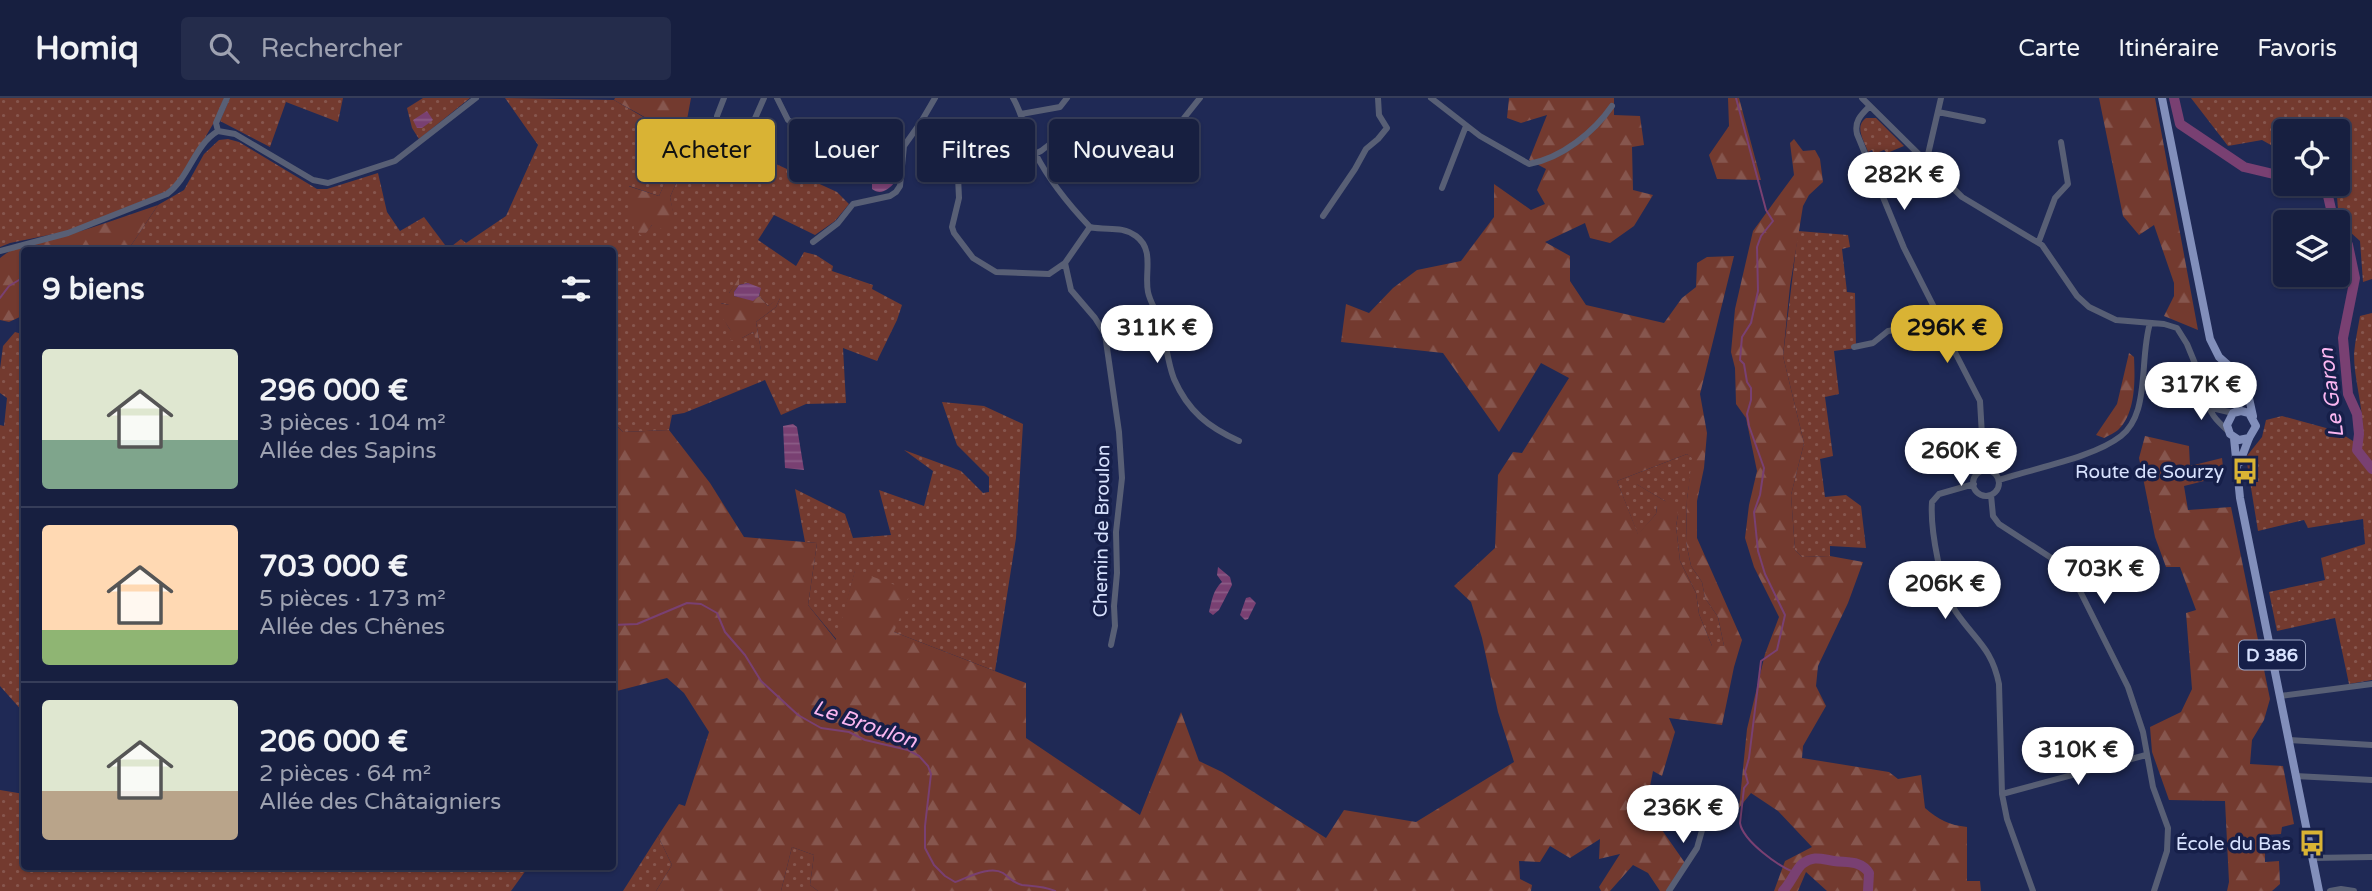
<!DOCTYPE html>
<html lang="fr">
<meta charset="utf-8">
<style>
:root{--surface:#171f40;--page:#242c4b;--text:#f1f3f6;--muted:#9ea2b1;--line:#363d59;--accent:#d9b334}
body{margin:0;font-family:"Varela Round",sans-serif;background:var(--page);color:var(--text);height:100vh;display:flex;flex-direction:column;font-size:26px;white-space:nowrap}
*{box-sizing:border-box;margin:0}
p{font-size:23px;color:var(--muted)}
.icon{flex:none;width:38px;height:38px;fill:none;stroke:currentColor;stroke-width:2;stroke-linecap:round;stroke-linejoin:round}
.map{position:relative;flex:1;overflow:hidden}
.panel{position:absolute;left:21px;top:149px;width:595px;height:623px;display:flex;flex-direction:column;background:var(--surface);border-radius:7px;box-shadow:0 2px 5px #0004,0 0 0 2px var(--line)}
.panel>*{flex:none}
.guide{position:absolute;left:637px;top:21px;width:665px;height:63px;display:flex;gap:14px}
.controls{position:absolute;left:2273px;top:21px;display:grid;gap:14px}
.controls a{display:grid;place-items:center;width:77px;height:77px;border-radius:7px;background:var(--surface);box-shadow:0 2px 5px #0004,0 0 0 2px var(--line);font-size:35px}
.price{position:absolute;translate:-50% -60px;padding:0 16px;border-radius:24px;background:#fff;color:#222;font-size:23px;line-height:46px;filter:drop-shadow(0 2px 4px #0008)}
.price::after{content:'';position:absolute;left:50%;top:42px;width:21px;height:16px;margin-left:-10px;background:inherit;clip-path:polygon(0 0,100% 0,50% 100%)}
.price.selected{background:var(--accent);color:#111}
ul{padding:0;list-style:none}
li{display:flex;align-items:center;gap:21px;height:175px;padding:0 21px}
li+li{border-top:2px solid var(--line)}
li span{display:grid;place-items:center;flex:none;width:196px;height:140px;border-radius:7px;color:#555}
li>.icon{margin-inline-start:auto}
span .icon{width:84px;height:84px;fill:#fffc;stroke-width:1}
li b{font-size:30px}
h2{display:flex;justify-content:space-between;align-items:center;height:84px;padding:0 21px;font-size:30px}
.tag{padding:0 24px;border-radius:7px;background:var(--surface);box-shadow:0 2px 5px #0004,0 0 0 2px var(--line);font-size:24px;line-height:63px}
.tag.selected{background:var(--accent);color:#111}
header{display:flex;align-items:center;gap:42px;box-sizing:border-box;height:98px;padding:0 35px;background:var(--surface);border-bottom:2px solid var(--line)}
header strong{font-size:33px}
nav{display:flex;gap:38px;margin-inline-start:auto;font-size:24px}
.search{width:490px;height:63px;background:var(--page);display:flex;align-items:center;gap:18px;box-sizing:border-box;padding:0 24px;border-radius:7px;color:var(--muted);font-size:26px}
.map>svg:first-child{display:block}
.grass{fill:url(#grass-dots);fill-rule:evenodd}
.forest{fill:url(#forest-firs);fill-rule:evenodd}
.water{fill:url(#water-rules)}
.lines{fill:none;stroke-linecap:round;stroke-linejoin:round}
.stream{stroke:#794072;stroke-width:2}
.river{stroke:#794072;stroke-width:10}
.minor{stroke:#585f75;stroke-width:6}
.major{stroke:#828fbb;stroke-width:8}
.labels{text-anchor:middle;stroke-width:7;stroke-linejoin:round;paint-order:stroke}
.shield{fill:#161f49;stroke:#9ea8c8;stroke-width:2}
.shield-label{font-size:18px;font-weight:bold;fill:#d8e2fe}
.poi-label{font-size:19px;fill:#d8e2fe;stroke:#161f49;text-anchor:end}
.street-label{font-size:19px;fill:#d8e2fe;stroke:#161f49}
.water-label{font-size:21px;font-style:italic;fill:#fab6f0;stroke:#161f49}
</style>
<header>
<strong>Homiq</strong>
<div class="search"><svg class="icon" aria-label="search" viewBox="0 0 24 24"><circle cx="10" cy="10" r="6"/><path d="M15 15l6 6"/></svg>Rechercher</div>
<nav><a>Carte</a><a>Itinéraire</a><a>Favoris</a></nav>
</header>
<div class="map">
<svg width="2372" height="793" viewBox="0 0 2372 793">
<defs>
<pattern id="grass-dots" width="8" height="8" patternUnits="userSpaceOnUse" patternTransform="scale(1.75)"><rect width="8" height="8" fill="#733a2f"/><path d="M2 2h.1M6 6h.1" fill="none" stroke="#86564e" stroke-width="1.8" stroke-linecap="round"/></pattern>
<pattern id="forest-firs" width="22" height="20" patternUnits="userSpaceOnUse" patternTransform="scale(1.75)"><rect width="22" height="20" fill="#733a2f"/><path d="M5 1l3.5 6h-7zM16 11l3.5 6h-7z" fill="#86564e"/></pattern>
<pattern id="water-rules" width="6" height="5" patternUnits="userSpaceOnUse" patternTransform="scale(1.75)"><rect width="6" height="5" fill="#794072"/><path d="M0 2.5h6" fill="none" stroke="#8b5b87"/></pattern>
</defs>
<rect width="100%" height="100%" fill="#1f2955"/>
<path class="grass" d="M0 0H224L216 21 183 77 167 93 68 133 10 145 0 149Z
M230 0H343L338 24 286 4 270 49 220 23Z
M423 0H470L419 41 412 30 407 10Z
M505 0 614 2 664 31 674 48 671 72 659 98 629 88 643 138 652 127H675L670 99 682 72 681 54 765 85 776 66 837 94 849 106 835 123 815 137 774 117 758 142 796 168 804 154 816 157 833 168 832 173 873 187 872 191 902 207 897 222 877 263 843 250 846 305 806 306 781 317 765 282 684 315 672 317 669 332 623 334 613 324 612 152H128L158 107 184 92 204 56 219 42 228 41 239 44 317 91H327L378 75 387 114 400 133 424 119 448 151 461 141 466 145 506 118 538 47ZM739 181V187L748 185 760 195 759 198 768 208 780 200 776 209 756 224 761 253 753 234 742 240C727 234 723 220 721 205L729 207V195Z
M2191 0H2372V181L2363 184 2360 143 2339 124 2336 86H2338V33H2286L2285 55 2262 42 2228 48Z
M1866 20H1876L1904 48 1887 55 1884 52 1874 56 1872 52 1868 54C1864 42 1854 29 1866 20Z
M1798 133 1848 137 1850 149 1842 151 1847 194 1855 195 1856 250 1834 253 1839 296 1825 299 1833 358 1820 361 1825 399 1846 397 1861 408 1866 450 1830 448V458L1802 459 1795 452 1791 397 1804 345 1783 258Z
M2372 215V582L2349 586 2335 520 2277 533 2269 494 2325 482 2321 460 2365 446 2363 421 2308 430 2304 422 2258 433 2246 359 2262 339 2266 322 2282 318 2337 333 2361 348C2367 317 2354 287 2354 256 2355 243 2358 230 2360 218Z
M15 234 22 236 19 248 24 246V615L0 588V327L4 328 7 300 0 295V271L3 248Z
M942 304 984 308 1023 326 1016 440 995 573 894 534 855 473 837 542 808 507 817 445 805 444 795 391 845 416 853 440 891 437 879 392 924 408 933 373 904 352 961 373 983 395 989 394V379L957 347Z
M1687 356 1693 360 1687 401 1686 444 1691 468 1702 484 1705 500 1718 519 1724 548H1712L1699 516 1696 495 1680 463 1676 428 1678 417 1665 403 1636 386 1657 407 1656 416 1638 437 1617 383Z
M0 692 24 696V768H529L511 793H0Z
M658 738 672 767 656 793H623Z
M792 749 814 757 810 787 818 793H781Z"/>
<path class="forest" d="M615 0H691L681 54 682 72 670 99 676 127 664 132 652 127 643 139 634 131 628 88 659 98C690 33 666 32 614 2Z
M1509 0H1614V17L1640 18 1644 47 1632 49 1633 92 1653 97 1634 128 1610 145 1590 140 1585 125 1545 144 1570 158V183L1586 207 1664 225 1682 200 1696 189 1697 165 1707 159 1734 158 1700 296 1707 335 1704 370 1697 403V440L1742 542 1734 569 1722 627 1669 620 1675 634 1662 678 1653 673 1646 709 1685 765 1666 793H1660L1648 775 1633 767 1610 793H1601L1599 789 1620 756 1599 761 1600 741 1570 760 1550 748 1540 764 1519 763 1520 781 1532 787 1531 793H818L810 787 814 757 792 749 781 793H656L672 767 658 738 679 706 685 708 709 634 684 595 667 580 613 594 612 324 623 334 669 332 710 385 744 439 817 445 808 507 836 542 855 472 911 493 894 534 1026 585V640L1140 717 1181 614 1199 663 1222 674 1326 740 1344 712 1416 724 1514 664 1498 614 1482 540 1471 504 1454 488 1495 450 1498 377 1513 354 1522 355 1569 280 1541 265 1499 334 1443 255 1341 244 1346 206 1369 215 1393 190 1417 172 1461 163 1494 119V86L1531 112 1545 106 1537 92 1546 71 1529 62 1547 17 1521 25 1507 20ZM1687 356 1692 360 1687 401 1686 444 1691 468 1702 484 1705 500 1718 519 1724 548H1712L1699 516 1696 495 1680 463 1676 428 1678 417 1677 406 1665 403 1633 384 1657 408 1656 416 1638 436 1617 383Z
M1728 0H1739L1761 82 1717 81 1709 57 1729 28Z
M2099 0H2155L2198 232 2164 218 2174 198V185L2154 127 2139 137 2123 118Z
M1794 41 1803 53 1815 52 1820 61 1823 84 1809 97 1803 108 1790 188 1783 258 1804 345 1791 397 1795 452 1802 459 1830 458 1863 464 1848 505 1818 568 1816 588 1826 608 1803 648 1802 660 1889 674 1898 681 1921 677 1925 710C1939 722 1949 727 1967 729V783H1980L1981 793H1827L1806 774 1798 793H1774L1785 763 1812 749 1778 713 1751 695 1739 710 1747 631 1765 556 1779 519 1754 469 1745 440 1749 407 1757 373 1746 320 1736 306 1735 270 1731 254 1735 211 1753 133 1794 77 1790 45Z
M158 107 128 152H24V217L9 224 0 222V160C17 145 47 144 68 137 98 128 128 117 158 107Z
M739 180V187L734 194V198L753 202 759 198 768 208 781 198 776 209 756 224 762 258 753 234 742 240 729 243 733 236 723 221 720 205 729 207V195Z
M2129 255 2134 259C2135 281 2136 314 2119 331 2115 335 2108 338 2104 340L2096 337 2117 306Z
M2145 338 2189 348 2190 368 2222 360 2224 378 2184 388 2188 412 2231 409 2270 601 2264 622 2252 642 2250 666 2283 668 2294 726 2282 729 2281 736 2265 737V764L2279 763 2280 786 2272 793H2227L2229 784 2225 703 2169 702 2152 654 2150 629 2181 614 2192 591 2186 515 2196 512 2180 469H2166L2155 439 2139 360Z"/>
<path class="water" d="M427 13 433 22 422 30H417L413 22Z
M884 79H892V82L895 84C889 91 881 98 872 91V84Z
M748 185 761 190 759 198 753 203 734 198V194L739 187Z
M793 326 797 329 804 372 785 370 783 328Z
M1218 469 1230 479 1232 487 1219 512 1213 517 1209 514C1212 502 1213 492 1222 484L1217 477Z
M1250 499 1256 505 1248 521 1245 522 1240 517 1246 500Z"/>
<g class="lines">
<path class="stream" d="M1736 0 1766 112 1773 123 1761 138 1757 149 1758 193 1751 225 1742 239 1740 262 1744 266 1747 284 1751 290V302L1747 316 1749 328 1764 370 1760 397 1754 414 1758 453 1765 476 1785 517 1777 552 1761 563 1749 660 1745 674 1748 685 1744 690 1740 725C1743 743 1779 769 1796 775
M0 200 9 188 24 179
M612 527 637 526 687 505 701 506 717 515 725 534 745 557 761 583 798 617 821 630 849 634 865 642 908 652 919 658 928 668 931 676 925 728V750L934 767 945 778 955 784C967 780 990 767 1003 775 1010 780 1013 785 1022 787 1033 788 1044 788 1055 793"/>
<path class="river" d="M2174 0 2180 26 2244 69 2286 79
M2329 86 2328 98 2334 124
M2338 129 2348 147 2355 180 2343 240 2348 296 2357 316 2359 336 2357 352 2372 371
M1783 793C1791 785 1796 771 1802 766 1814 757 1821 761 1834 763 1847 765 1861 762 1869 775L1868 793"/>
<path class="minor" d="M724 0 717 18V29C725 37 741 40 749 34L764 0
M777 0 788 22 799 29 821 34 836 32 878 48H904
M935 0 921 24 942 41 957 57 959 100 952 129 954 135 973 160 996 174 1049 176 1065 165 1090 129
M1013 0C1023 17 1026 37 1035 55 1049 82 1069 107 1090 129
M1431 0 1480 38 1529 66C1562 60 1594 34 1612 8
M1862 0 1962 99 2042 147 2077 198 2089 209 2116 222 2164 226 2177 230 2187 246 2212 307 2216 311 2233 315
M1870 8C1861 17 1854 23 1857 36L1904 150 1938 217
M1938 14 1983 23
M1021 16 1060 9 1067 0
M1184 20 1200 0
M218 33 216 25 227 0
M1926 65 1941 0
M984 80 1041 53 1072 29
M1442 90 1466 28
M1323 118 1355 71 1366 51 1378 41 1387 30 1379 17 1378 0
M1090 129C1107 133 1121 127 1136 138 1155 152 1144 175 1148 194 1150 204 1157 214 1160 224 1166 242 1167 263 1174 281 1188 313 1208 329 1239 343
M2039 143 2055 100 2068 86 2061 44
M813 144 838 125 853 106 890 98 896 94 900 88 904 48 921 24
M0 153 68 135 167 96C190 79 194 47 218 33L235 36 313 82 328 85 395 63 476 0
M1065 165 1071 192 1095 220 1105 236 1119 334 1122 380 1116 434 1117 475 1114 508 1115 528 1111 547
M1854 249 1873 245 1888 233 1929 227 1936 228 1944 233 1980 303 1984 372
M2207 300C2209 315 2216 322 2227 332
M1973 385a13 13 0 1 1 26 0a13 13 0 1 1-26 0Z
M1999 382C2034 370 2093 360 2121 338 2130 331 2135 321 2138 311 2146 283 2142 253 2150 225
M1974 386 1939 396 1932 404C1930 431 1941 492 1956 514 1975 542 1992 550 1999 586L2002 696 2007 721 2033 793
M1991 397 1993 418 1999 426 2056 463 2072 477 2128 589 2143 634 2153 689 2168 730 2167 753 2154 793
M2280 598 2372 586
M2289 642 2372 647
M2295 678 2372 682
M2002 696 2146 657
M2312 760 2372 759
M1669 793 1697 750 1710 704
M2330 793 2341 791 2354 793"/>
<path class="major" d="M2162 0 2210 241 2219 259 2245 282 2253 318
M2235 276C2240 291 2242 298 2237 313
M2234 340 2240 400 2319 793
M2240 364 2249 340 2256 328 2249 315 2241 313 2233 315 2227 327 2230 336 2239 342 2249 340"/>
</g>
<defs>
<g id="bus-bare" transform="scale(2.1)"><path d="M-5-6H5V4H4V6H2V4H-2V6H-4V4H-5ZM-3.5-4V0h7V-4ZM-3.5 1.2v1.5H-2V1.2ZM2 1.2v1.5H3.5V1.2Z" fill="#d9b334" stroke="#161f49" stroke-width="2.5" paint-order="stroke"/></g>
</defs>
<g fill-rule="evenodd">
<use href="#bus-bare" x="2245" y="373"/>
<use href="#bus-bare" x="2312" y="745"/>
</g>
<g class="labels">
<rect class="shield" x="2239" y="542.5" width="66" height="29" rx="5"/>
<g class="shield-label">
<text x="2272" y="563">D 386</text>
</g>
<g class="poi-label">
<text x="2224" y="380">Route de Sourzy</text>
<text x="2291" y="752">École du Bas</text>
</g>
<g class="street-label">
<text transform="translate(1101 433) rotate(-89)" y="7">Chemin de Broulon</text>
</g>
<g class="water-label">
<text transform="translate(2331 295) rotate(-97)" y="7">Le Garon</text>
<text transform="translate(865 626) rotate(19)" y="7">Le Broulon</text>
</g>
</g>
</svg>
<div class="controls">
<a><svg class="icon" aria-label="locate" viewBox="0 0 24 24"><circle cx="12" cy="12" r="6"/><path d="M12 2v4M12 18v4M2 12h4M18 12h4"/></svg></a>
<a><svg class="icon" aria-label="layers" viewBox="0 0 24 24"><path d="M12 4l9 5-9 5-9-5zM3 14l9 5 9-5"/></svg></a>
</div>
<b class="price" style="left:1904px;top:114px">282K €</b>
<b class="price" style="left:1157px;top:267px">311K €</b>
<b class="price selected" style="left:1947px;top:267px">296K €</b>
<b class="price" style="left:2201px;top:324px">317K €</b>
<b class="price" style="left:1961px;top:390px">260K €</b>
<b class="price" style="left:2104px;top:508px">703K €</b>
<b class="price" style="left:1945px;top:523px">206K €</b>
<b class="price" style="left:2078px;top:689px">310K €</b>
<b class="price" style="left:1683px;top:747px">236K €</b>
<div class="guide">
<a class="tag selected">Acheter</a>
<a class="tag">Louer</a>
<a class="tag">Filtres</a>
<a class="tag">Nouveau</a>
</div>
<section class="panel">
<h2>9 biens<svg class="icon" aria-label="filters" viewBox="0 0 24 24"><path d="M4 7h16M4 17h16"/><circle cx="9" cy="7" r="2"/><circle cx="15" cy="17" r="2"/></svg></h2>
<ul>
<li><span style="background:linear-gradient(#dfe7d0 65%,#7fa58c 0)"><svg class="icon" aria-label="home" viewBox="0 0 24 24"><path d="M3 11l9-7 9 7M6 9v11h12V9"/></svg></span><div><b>296 000 €</b><p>3 pièces · 104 m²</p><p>Allée des Sapins</p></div></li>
<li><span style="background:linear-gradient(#ffd9b3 75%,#8fb573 0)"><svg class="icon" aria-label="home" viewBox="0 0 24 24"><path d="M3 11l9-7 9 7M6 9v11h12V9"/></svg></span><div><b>703 000 €</b><p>5 pièces · 173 m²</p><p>Allée des Chênes</p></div></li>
<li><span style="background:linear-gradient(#dfe7d0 65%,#b9a48a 0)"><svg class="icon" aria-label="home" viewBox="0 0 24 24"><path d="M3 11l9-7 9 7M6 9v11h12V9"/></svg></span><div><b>206 000 €</b><p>2 pièces · 64 m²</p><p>Allée des Châtaigniers</p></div></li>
</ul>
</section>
</div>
